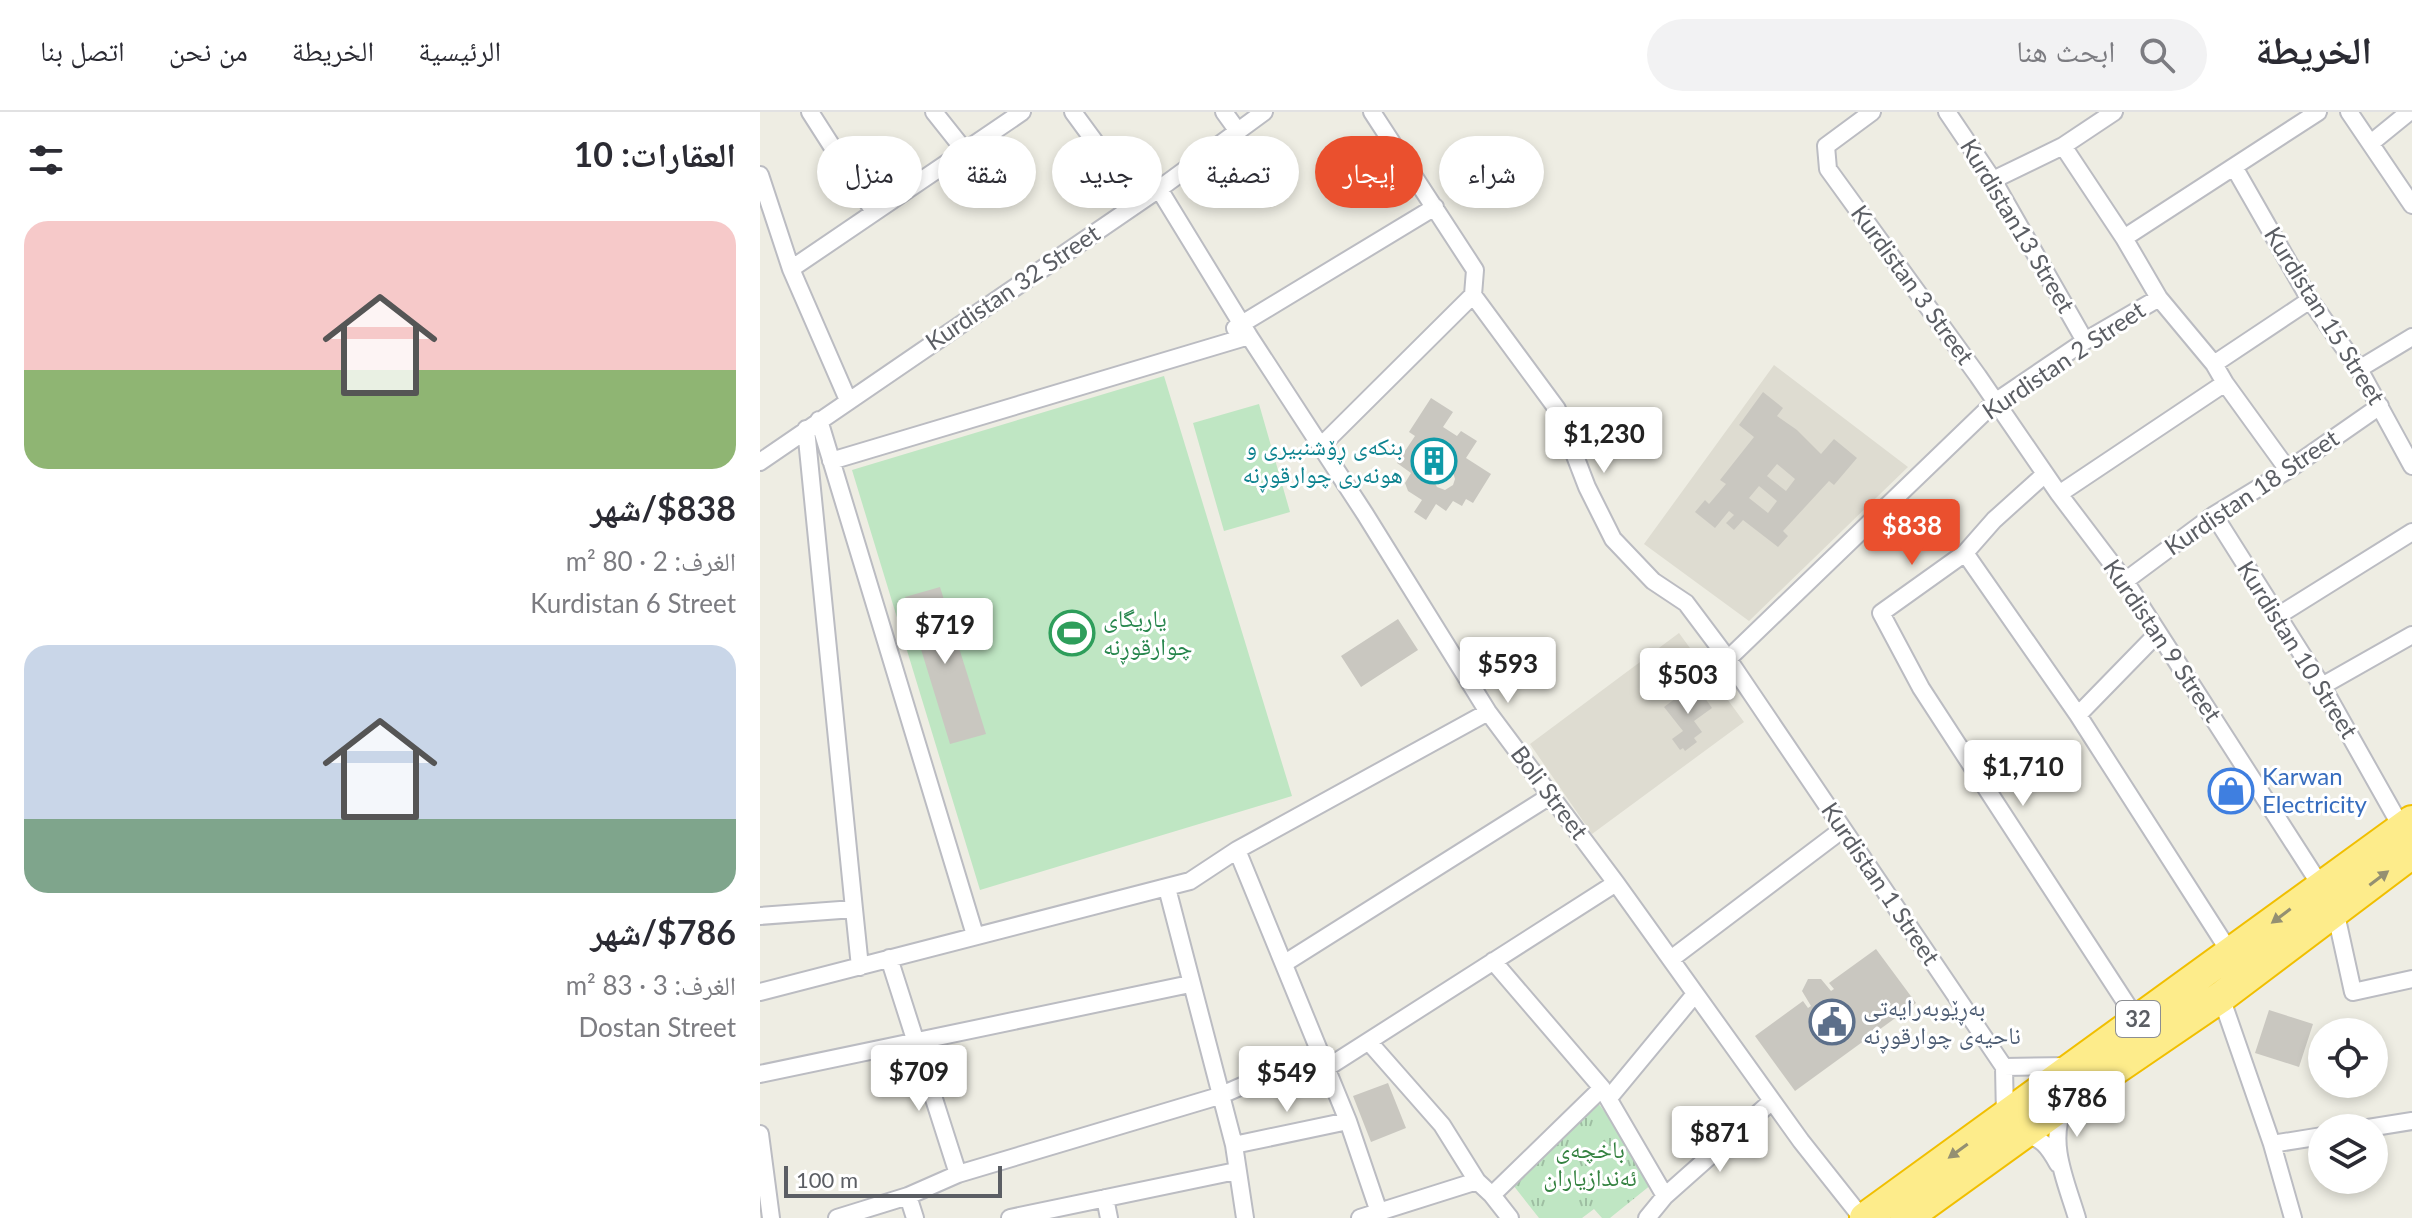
<!DOCTYPE html>
<html lang="ar">
<meta charset="utf-8">
<style>
:root{--surface:#fff;--page:#f2f2f3;--text:#2b2b33;--muted:#7c7c81;--line:#e1e1e2;--accent:#ea502e}
body{margin:0;font-family:Lato,"Noto Naskh Arabic",sans-serif;background:var(--page);color:var(--text);direction:rtl;height:100vh;display:flex;flex-direction:column;font-size:30px;white-space:nowrap}
*{box-sizing:border-box;margin:0}
p{font-size:26px;color:var(--muted)}
.icon{flex:none;width:44px;height:44px;fill:none;stroke:currentColor;stroke-width:2;stroke-linecap:round;stroke-linejoin:round}
.map{position:relative;flex:1;overflow:hidden;direction:ltr}
.drawer{display:flex;flex-direction:column;background:var(--surface);width:760px}
.drawer>*{flex:none}
.banner{position:absolute;left:24px;top:24px;width:760px;height:72px;direction:rtl;display:flex;gap:16px}
.fabs{position:absolute;left:1548px;top:906px;display:grid;gap:16px}
.fabs a{display:grid;place-items:center;width:80px;height:80px;border-radius:50%;background:var(--surface);box-shadow:0 4px 12px #0003;font-size:40px}
.scale{position:absolute;left:24px;bottom:20px;width:218px;box-sizing:border-box;padding-left:8px;border:4px solid #5b5e64;border-top:0;font-size:22px;line-height:28px;white-space:nowrap;color:#5b5e64;-webkit-text-stroke:6px #fff;paint-order:stroke}
.price{position:absolute;translate:-50% -68px;padding:0 18px;border-radius:8px;background:#fff;color:#222;font-size:26px;line-height:52px;filter:drop-shadow(0 2px 4px #0008)}
.price::after{content:'';position:absolute;left:50%;top:48px;width:24px;height:18px;margin-left:-12px;background:inherit;clip-path:polygon(0 0,100% 0,50% 100%)}
.price.selected{background:var(--accent);color:#fff}
ul{padding:0;list-style:none}
li{display:grid;align-content:center;gap:16px;height:424px;padding:0 24px}
li span{display:grid;place-items:center;height:248px;border-radius:24px;color:#555}
li>.icon{margin-inline-start:auto}
span .icon{width:144px;height:144px;fill:#fffc;stroke-width:1}
li b{font-size:34px}
h2{display:flex;justify-content:space-between;align-items:center;height:96px;padding:0 24px;font-size:34px}
.chip{padding:0 28px;border-radius:36px;background:var(--surface);box-shadow:0 4px 12px #0003;font-size:28px;line-height:72px}
.chip.selected{background:var(--accent);color:#fff}
header{display:flex;align-items:center;gap:48px;box-sizing:border-box;height:112px;padding:0 40px;background:var(--surface);border-bottom:2px solid var(--line)}
header strong{font-size:38px}
nav{display:flex;gap:44px;margin-inline-start:auto;font-size:28px}
.search{width:560px;height:72px;background:var(--page);display:flex;align-items:center;gap:20px;box-sizing:border-box;padding:0 28px;border-radius:44px;color:var(--muted);font-size:30px}
main{display:flex;flex:1;min-height:0}
.map>svg:first-child{display:block}
.education{fill:#dedcd1}
.grass{fill:url(#grass-tufts)}
.pitch{fill:#bfe6c3}
.building{fill:#c9c7c0;fill-rule:evenodd}
.lines{fill:none;stroke-linecap:round;stroke-linejoin:round}
.street-casing{stroke:#bbbcc2;stroke-width:20}
.highway-casing{stroke:#f1bf00;stroke-width:34}
.street{stroke:#fff;stroke-width:16}
.highway{stroke:#fdec8b;stroke-width:30}
.oneway{fill:#949072}
.labels{text-anchor:middle;stroke-width:6;stroke-linejoin:round;paint-order:stroke}
.shield{fill:#fff;stroke:#8c8e92;stroke-width:2}
.shield-label{font-size:22px;font-weight:bold;fill:#5b5e64}
.street-label{font-size:24px;fill:#5b5e64;stroke:#fff}
.culture-label{font-size:24px;fill:#0d838f;stroke:#fff;text-anchor:end}
.leisure-label{font-size:24px;fill:#27864d;stroke:#fff;text-anchor:start}
.shop-label{font-size:24px;fill:#366cbe;stroke:#fff;text-anchor:start}
.service-label{font-size:24px;fill:#4e5e75;stroke:#fff;text-anchor:start}
.park-label{font-size:24px;fill:#348240;stroke:#fff}
</style>
<header>
<strong>الخريطة</strong>
<div class="search"><svg class="icon" aria-label="search" viewBox="0 0 24 24"><circle cx="10" cy="10" r="6"/><path d="M15 15l6 6"/></svg>ابحث هنا</div>
<nav><a>الرئيسية</a><a>الخريطة</a><a>من نحن</a><a>اتصل بنا</a></nav>
</header>
<main>
<div class="map">
<svg width="1652" height="1106" viewBox="0 0 1652 1106">
<defs>
<pattern id="grass-tufts" width="24" height="20" patternUnits="userSpaceOnUse" patternTransform="scale(2)"><rect width="24" height="20" fill="#bfe6c3"/><path d="M3 7l-1-3M5 7V3M7 7l1-3M15 17l-1-3M17 17v-4M19 17l1-3" fill="none" stroke="#9ebea2"/></pattern>
</defs>
<rect width="100%" height="100%" fill="#eeede3"/>
<path class="education" d="M1014 253 1148 355 989 509 884 432Z
M919 521 984 610 832 722 770 632Z"/>
<path class="grass" d="M838 991 897 1068 850 1106H842L834 1097 822 1106H779L746 1064Z"/>
<path class="pitch" d="M404 264 532 684 220 778 92 358Z
M499 292 530 400 464 419 433 311Z"/>
<path class="building" d="M1003 280 1023 296 1017 304 1037 318 1061 342 1074 327 1097 346 1074 373 1069 369 1023 419 1028 424 1018 435 983 408 974 418 966 411 974 403 969 399 955 416 935 400 945 388 949 392 966 372 960 368 994 325 979 313ZM1017 352 1035 367 1026 379 1007 364ZM999 374 1017 389 1008 401 989 386Z
M671 286 693 300 683 315 697 324 701 319 717 329 706 346 731 362 713 391 706 387 702 394 693 389 686 399 676 392 666 408 654 400 662 388 648 379 645 371 651 361 637 351 655 324 649 320ZM683 355 693 360 695 367 693 373 685 378 677 375 673 367 676 358Z
M180 475 226 622 190 632 145 485Z
M638 507 658 538 601 575 581 544Z
M935 572 952 596 934 609 942 620 934 626 937 630 925 639 923 636 920 638 912 627 923 619 904 595Z
M1116 837 1156 891 1035 979 995 924 1043 889 1048 896 1051 894 1042 879 1048 867H1061L1071 879 1074 877 1069 871Z
M1509 898 1553 912 1539 955 1495 941Z
M628 971 646 1016 611 1030 593 984Z"/>
<g class="lines">
<g class="street-casing">
<path id="street" d="M50 0 114 100
M174 0 205 39
M313 0 379 90
M464 0 477 18
M1112 0 1066 34 1068 57 1218 264 1299 382 1365 469 1561 774
M1187 0 1233 68 1325 229
M1589 0 1652 93
M1611 31 1649 0
M1303 34 1364 126 1399 186 1454 252 1465 271 1528 358
M1474 55 1550 188 1599 257 1652 354
M0 63 31 157 88 288
M1233 68 1303 34 1354 0
M399 77 489 224 605 402 728 600 856 771 1041 1029 1102 1106
M1364 126 1558 0
M31 157 262 0
M713 183 797 297 827 375 853 427 893 469 926 491 968 547 1244 955 1245 1005
M475 216 675 95
M1454 252 1550 188
M1599 257 1652 225
M59 308 215 823
M46 317 94 797
M561 334 713 183 715 158 612 0
M71 349 489 224
M0 350 399 77 504 0
M1285 362 1234 408 1205 441 1121 501 1161 576 1377 908
M1299 382 1465 271
M1454 403 1562 574 1642 716
M1205 441 1318 603 1471 842
M1365 469 1454 403 1528 358 1620 294
M1516 505 1652 420
M968 547 1235 290 1325 229 1399 186
M1562 574 1652 523
M1318 603 1398 521
M477 738 588 1009 621 1106
M407 776 474 1033 485 1106
M1575 798 1593 880 1652 867
M0 804 94 797 100 855
M129 846 198 1062
M911 847 1083 717
M733 849 842 976 905 1084
M525 851 790 684
M0 880 430 769 477 738 728 600
M1461 885 1512 1032 1533 1106
M609 930 682 1013 717 1069 732 1083 842 976
M1244 955 1311 954
M565 957 856 771
M0 962 430 872
M849 986 935 882
M1304 996C1287 1030 1307 1072 1317 1106
M1608 1016 1652 1009
M0 1022 11 1106
M1261 1023C1281 1023 1289 1036 1298 1052
M1512 1032 1562 1024
M474 1033 588 1009
M732 1083 750 1106
M148 1084 155 1106
M345 1086 349 1106
M77 1106 148 1084 198 1062 459 984 558 941
M250 1106 476 1059
M600 1106 717 1069
M887 1106 905 1084 1012 989"/>
</g>
<g class="highway-casing">
<path id="highway" d="M1105 1106 1652 709
M1146 1106 1307 990 1461 885 1652 741"/>
</g>
<use href="#street" class="street"/>
<use href="#highway" class="highway"/>
</g>
<defs><path id="oneway-solid" d="M-6-.8H1V-3.2L6.5 0L1 3.2V.8H-6Z" transform="scale(2)"/></defs>
<g class="oneway">
<use href="#oneway-solid" transform="translate(1619 766) rotate(-37)"/>
<use href="#oneway-solid" transform="translate(1521 804) rotate(143)"/>
<use href="#oneway-solid" transform="translate(1198 1039) rotate(144)"/>
</g>
<defs>
<g id="building-ring" transform="scale(2.3)"><circle r="9.5" fill="#fff" stroke="#0f9aa8" stroke-width="1.5"/><path d="M-4-6H4V6H1V3H-1V6H-4ZM-2.5-4.3h1.7v1.8h-1.7ZM.8-4.3h1.7v1.8H.8ZM-2.5-1h1.7V.8h-1.7ZM.8-1h1.7V.8H.8Z" fill="#0f9aa8"/></g>
<g id="stadium-ring" transform="scale(2.3)"><circle r="9.5" fill="#fff" stroke="#2e9e5b" stroke-width="1.5"/><path d="M0-5a6.5 5 0 1 0 0 10a6.5 5 0 1 0 0-10ZM-3.5-1.8h7v3.6h-7Z" fill="#2e9e5b"/></g>
<g id="shop-ring" transform="scale(2.3)"><circle r="9.5" fill="#fff" stroke="#3f7fe0" stroke-width="1.5"/><path d="M-5-2.5h2.3a2.7 3.5 0 0 1 5.4 0H5L5.5 6h-11ZM-1.5-2.5h3a1.5 2.3 0 0 0-3 0Z" fill="#3f7fe0"/></g>
<g id="civic-ring" transform="scale(2.3)"><circle r="9.5" fill="#fff" stroke="#5c6f8a" stroke-width="1.5"/><path d="M-.6-6.5H3V-4.5H.6V-3L4-1V1h2V6H-6V1h2V-1L-.6-3ZM-1.2 2.5V6h2.4V2.5Z" fill="#5c6f8a"/></g>
</defs>
<g fill-rule="evenodd">
<use href="#building-ring" x="674" y="349"/>
<use href="#stadium-ring" x="312" y="521"/>
<use href="#shop-ring" x="1471" y="679"/>
<use href="#civic-ring" x="1072" y="910"/>
</g>
<g class="labels">
<rect class="shield" x="1356" y="889" width="44" height="36" rx="6"/>
<g class="shield-label">
<text x="1378" y="915">32</text>
</g>
<g class="street-label">
<text transform="translate(1257 114) rotate(59)" y="8">Kurdistan13 Street</text>
<text transform="translate(1152 173) rotate(54)" y="8">Kurdistan 3 Street</text>
<text transform="translate(253 176) rotate(-34)" y="8">Kurdistan 32 Street</text>
<text transform="translate(1564 204) rotate(58)" y="8">Kurdistan 15 Street</text>
<text transform="translate(1304 249) rotate(-34)" y="8">Kurdistan 2 Street</text>
<text transform="translate(1492 381) rotate(-34)" y="8">Kurdistan 18 Street</text>
<text transform="translate(1402 529) rotate(56)" y="8">Kurdistan 9 Street</text>
<text transform="translate(1537 538) rotate(58)" y="8">Kurdistan 10 Street</text>
<text transform="translate(789 681) rotate(53)" y="8">Boli Street</text>
<text transform="translate(1120 772) rotate(56)" y="8">Kurdistan 1 Street</text>
</g>
<g class="culture-label">
<text x="643" y="343">بنکەی ڕۆشنبیری و<tspan x="643" dy="28">هونەری چوارقوڕنە</tspan></text>
</g>
<g class="leisure-label">
<text x="343" y="515">یاریگای<tspan x="343" dy="28">چوارقوڕنە</tspan></text>
</g>
<g class="shop-label">
<text x="1502" y="673">Karwan<tspan x="1502" dy="28">Electricity</tspan></text>
</g>
<g class="service-label">
<text x="1103" y="904">بەڕێوبەرایەتی<tspan x="1103" dy="28">ناحیەی چوارقوڕنە</tspan></text>
</g>
<g class="park-label">
<text x="830" y="1046">باخچەی<tspan x="830" dy="28">ئەندازیاران</tspan></text>
</g>
</g>
</svg>
<div class="fabs">
<a><svg class="icon" aria-label="locate" viewBox="0 0 24 24"><circle cx="12" cy="12" r="6"/><path d="M12 2v4M12 18v4M2 12h4M18 12h4"/></svg></a>
<a><svg class="icon" aria-label="layers" viewBox="0 0 24 24"><path d="M12 4l9 5-9 5-9-5zM3 14l9 5 9-5"/></svg></a>
</div>
<div class="scale">100 m</div>
<b class="price" style="left:844px;top:363px">$1,230</b>
<b class="price selected" style="left:1152px;top:455px">$838</b>
<b class="price" style="left:185px;top:554px">$719</b>
<b class="price" style="left:748px;top:593px">$593</b>
<b class="price" style="left:928px;top:604px">$503</b>
<b class="price" style="left:1263px;top:696px">$1,710</b>
<b class="price" style="left:159px;top:1001px">$709</b>
<b class="price" style="left:527px;top:1002px">$549</b>
<b class="price" style="left:1317px;top:1027px">$786</b>
<b class="price" style="left:960px;top:1062px">$871</b>
<div class="banner">
<a class="chip">شراء</a>
<a class="chip selected">إيجار</a>
<a class="chip">تصفية</a>
<a class="chip">جديد</a>
<a class="chip">شقة</a>
<a class="chip">منزل</a>
</div>
</div>
<section class="drawer">
<h2>العقارات: 10<svg class="icon" aria-label="filters" viewBox="0 0 24 24"><path d="M4 7h16M4 17h16"/><circle cx="9" cy="7" r="2"/><circle cx="15" cy="17" r="2"/></svg></h2>
<ul>
<li><span style="background:linear-gradient(#f6c9c9 60%,#8fb573 0)"><svg class="icon" aria-label="home" viewBox="0 0 24 24"><path d="M3 11l9-7 9 7M6 9v11h12V9"/></svg></span><div><b>$838/شهر</b><p>الغرف: 2 · 80 m²</p><p>Kurdistan 6 Street</p></div></li>
<li><span style="background:linear-gradient(#c9d6e8 70%,#7fa58c 0)"><svg class="icon" aria-label="home" viewBox="0 0 24 24"><path d="M3 11l9-7 9 7M6 9v11h12V9"/></svg></span><div><b>$786/شهر</b><p>الغرف: 3 · 83 m²</p><p>Dostan Street</p></div></li>
</ul>
</section>
</main>
